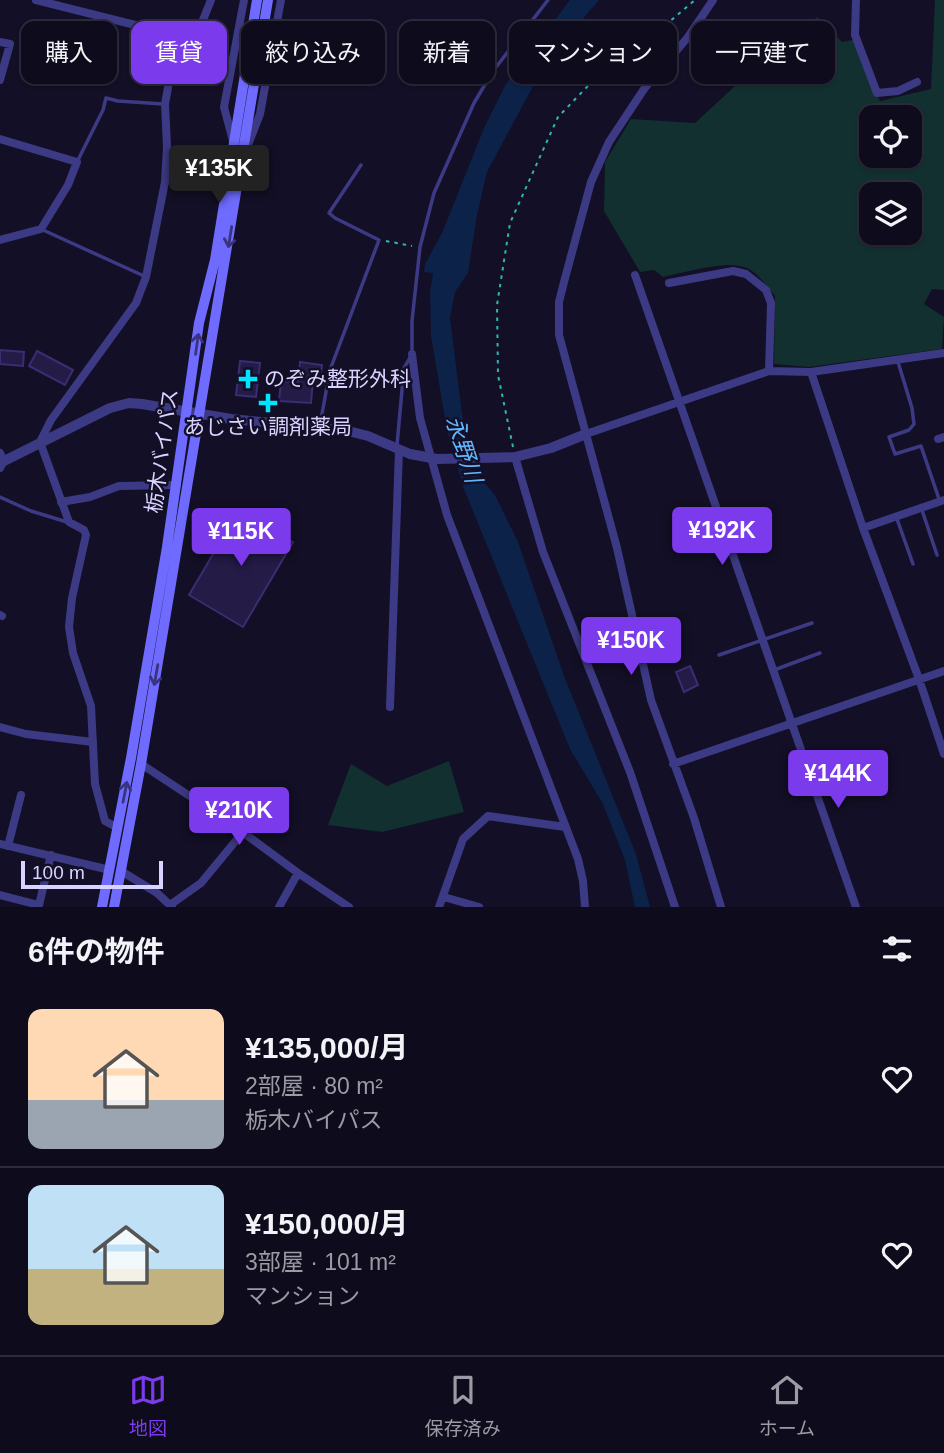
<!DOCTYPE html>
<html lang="ja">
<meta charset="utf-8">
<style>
:root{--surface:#0e0b1c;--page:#171425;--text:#f1f3f6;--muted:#9b9ba3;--line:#2e2b3b;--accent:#7c3aed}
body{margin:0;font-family:Helvetica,"Noto Sans JP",sans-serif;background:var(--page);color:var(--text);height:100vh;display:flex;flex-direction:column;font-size:26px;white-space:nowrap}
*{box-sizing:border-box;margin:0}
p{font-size:23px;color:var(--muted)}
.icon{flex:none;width:38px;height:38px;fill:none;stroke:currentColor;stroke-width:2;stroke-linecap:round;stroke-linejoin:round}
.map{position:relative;height:907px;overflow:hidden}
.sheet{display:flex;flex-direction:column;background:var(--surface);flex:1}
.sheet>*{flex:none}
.top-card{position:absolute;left:21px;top:21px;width:903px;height:63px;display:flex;gap:14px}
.fabs{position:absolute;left:859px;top:105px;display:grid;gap:14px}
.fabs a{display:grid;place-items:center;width:63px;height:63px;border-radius:14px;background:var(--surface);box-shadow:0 2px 5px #0004,0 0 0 2px var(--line);font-size:35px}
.scale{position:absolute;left:21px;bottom:18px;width:142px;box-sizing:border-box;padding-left:7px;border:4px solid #d9d4ff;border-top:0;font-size:19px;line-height:24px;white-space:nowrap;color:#d9d4ff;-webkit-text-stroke:5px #130f26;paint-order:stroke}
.price{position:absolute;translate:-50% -60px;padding:0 16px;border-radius:7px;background:var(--accent);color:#fff;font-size:23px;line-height:46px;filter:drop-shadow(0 2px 4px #0008)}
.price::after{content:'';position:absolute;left:50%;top:42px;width:21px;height:16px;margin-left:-10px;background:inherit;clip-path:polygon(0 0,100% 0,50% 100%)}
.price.active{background:#222;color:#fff}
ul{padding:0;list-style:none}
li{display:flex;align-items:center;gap:21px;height:175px;padding:0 28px}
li+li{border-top:2px solid var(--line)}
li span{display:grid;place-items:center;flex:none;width:196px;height:140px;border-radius:14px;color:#555}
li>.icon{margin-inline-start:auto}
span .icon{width:84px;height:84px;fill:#fffc;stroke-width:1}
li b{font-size:30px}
h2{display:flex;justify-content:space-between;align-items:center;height:84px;padding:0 28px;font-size:30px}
.chip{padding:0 24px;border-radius:14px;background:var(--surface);box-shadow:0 2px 5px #0004,0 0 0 2px var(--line);font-size:24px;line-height:63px}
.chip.active{background:var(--accent);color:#fff}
.tabs{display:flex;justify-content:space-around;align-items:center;height:98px;border-top:2px solid var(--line);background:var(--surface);font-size:19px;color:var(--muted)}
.tabs a{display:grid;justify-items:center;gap:4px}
.tabs .active{color:var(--accent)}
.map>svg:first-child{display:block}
.green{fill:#12302f;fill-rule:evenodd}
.water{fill:#0c2248}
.building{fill:#241b47;stroke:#3b2d73;stroke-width:2}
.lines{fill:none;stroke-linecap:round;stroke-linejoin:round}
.path{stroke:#2fb8b0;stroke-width:2;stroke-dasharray:3.5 5;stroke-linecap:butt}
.service{stroke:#3d3a85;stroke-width:3.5}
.minor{stroke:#3d3a85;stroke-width:8}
.tertiary{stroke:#3d3a85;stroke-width:10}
.secondary{stroke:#6f6bff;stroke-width:10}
.oneway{stroke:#38347d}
.poi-dot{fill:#00e5ff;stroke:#130f26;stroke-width:2.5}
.labels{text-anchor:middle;stroke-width:5;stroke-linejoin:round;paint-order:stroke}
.poi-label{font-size:21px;fill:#d9d4ff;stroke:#130f26;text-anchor:start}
.street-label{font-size:21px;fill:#d9d4ff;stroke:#130f26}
.water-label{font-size:23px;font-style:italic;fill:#62b6ff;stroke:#130f26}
</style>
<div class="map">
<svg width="944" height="907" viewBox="0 0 944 907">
<rect width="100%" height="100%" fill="#130f26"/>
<path class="green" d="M935 0H944V290L932 289 924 304 944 317 942 349 809 367 774 364 775 296C768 288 761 277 752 271 733 257 685 273 663 277L654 270 640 272 604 211 605 162 631 119 695 123 765 58 790 42 817 17 842 42 853 40 880 101 931 89ZM872 117H910V156H872ZM872 194H910V233H872Z
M449 761 464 812 382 832 328 825 351 764 387 786Z"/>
<path class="water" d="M570 0H599L546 62 487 172 477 215 468 273 455 292 450 318 462 414 476 473 495 495 518 542 564 676 636 854 650 907H635L625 860 603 804 570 749 464 489 447 430 431 336 430 292 433 273 424 272 425 264 442 233 484 128 506 84Z"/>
<path class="building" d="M0 350 24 352 23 366 0 364Z
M37 351 73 370 65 385 29 366Z
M240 361 260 363 256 397 236 395Z
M300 362 322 365 320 381H313L311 403 279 401 281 381 298 383Z
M239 510 293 542 243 627 189 595Z
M690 666 698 685 684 692 676 672Z"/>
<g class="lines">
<path class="path" d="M386 241 412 246
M513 447 498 375 497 305 510 223 558 117 612 61 662 28 695 0"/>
<path class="service" d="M77 162 103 110 106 98 118 101 163 104
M43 230 144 276
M898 362 912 408 914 424 909 430 889 437 895 454 921 446 939 499
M320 425 330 370 379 240 335 218 329 213 361 165
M397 445 404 368 412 354V321L420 247 434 193 474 103 493 71 548 0
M0 497 31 511 67 522
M922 510 937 555
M897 519 913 564
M719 655 812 623
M774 670 820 653"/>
<path class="minor" d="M36 0 195 40
M713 0 688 37 644 89 609 142 591 182 564 282 559 302V335L617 548 651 700 694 818 721 907
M856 0 855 35 877 93 898 91 917 82
M0 42 10 44 0 80
M0 139 77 162 68 185 41 229 0 240
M233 141 224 107 244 0
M246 150 260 114 281 0
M635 275 856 907
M669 283 733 271 746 274 766 290 771 303 769 371
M412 354 420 418 447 515 578 859 583 881 585 907
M811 372 863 528 919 679 944 754
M586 434 769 371 811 372 944 353
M938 439 944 437
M0 453 4 461 0 468
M515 457 543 552 630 772 675 907
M61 502 90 497 119 486 177 485
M863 528 944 500
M0 615 2 616
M390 707 399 450
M0 727 26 734 93 742
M141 764 229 822 298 873 349 907
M673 764 944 671
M118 828 105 821 95 784 91 706 73 653 69 627 72 598 86 535 84 530 69 522 40 442 51 420 136 303 146 277 165 182 167 147 165 104 169 82 195 40 211 0
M0 844 110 870
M8 846 21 795
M121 871 157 893 172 907
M0 895 39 905 51 855
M444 897 479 907
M170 905 201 883 243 832
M279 907 298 873
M439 907 463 839 488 816 565 827"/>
<path class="tertiary" d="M0 463 110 408 129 403 142 404 231 419 344 430 368 436 410 454 437 459 515 457 551 448 586 434"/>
<path class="secondary" d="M102 907 131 758 167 547 199 323 215 260 257 0
M114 907 141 764 268 0"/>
</g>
<defs><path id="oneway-shaft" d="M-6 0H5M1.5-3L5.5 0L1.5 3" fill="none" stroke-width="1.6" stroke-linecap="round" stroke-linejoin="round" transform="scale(1.75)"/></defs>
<g class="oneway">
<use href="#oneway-shaft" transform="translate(230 237) rotate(99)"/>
<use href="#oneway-shaft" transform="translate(197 344) rotate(-82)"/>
<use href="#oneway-shaft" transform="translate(156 675) rotate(100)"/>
<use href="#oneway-shaft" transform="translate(125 792) rotate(-79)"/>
</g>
<g class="poi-dot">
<path d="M244.5 368.5h7v7h7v7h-7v7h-7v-7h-7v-7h7z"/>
<path d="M264.5 392.5h7v7h7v7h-7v7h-7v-7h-7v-7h7z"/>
</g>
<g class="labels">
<g class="poi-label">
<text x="264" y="386">のぞみ整形外科</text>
<text x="268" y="434" text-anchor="middle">あじさい調剤薬局</text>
</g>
<g class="street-label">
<text transform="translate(162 451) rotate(-82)" y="7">栃木バイパス</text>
</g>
<g class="water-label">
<text transform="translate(464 449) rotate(72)" y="8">永野川</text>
</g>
</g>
</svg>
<div class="fabs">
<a><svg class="icon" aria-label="locate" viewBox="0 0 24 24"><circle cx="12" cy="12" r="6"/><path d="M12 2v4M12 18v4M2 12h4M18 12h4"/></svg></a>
<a><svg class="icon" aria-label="layers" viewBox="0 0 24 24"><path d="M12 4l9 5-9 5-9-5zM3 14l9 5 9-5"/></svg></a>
</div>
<div class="scale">100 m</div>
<b class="price active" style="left:219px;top:205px">¥135K</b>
<b class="price" style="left:722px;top:567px">¥192K</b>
<b class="price" style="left:241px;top:568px">¥115K</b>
<b class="price" style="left:631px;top:677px">¥150K</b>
<b class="price" style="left:838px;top:810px">¥144K</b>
<b class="price" style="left:239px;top:847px">¥210K</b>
<div class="top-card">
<a class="chip">購入</a>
<a class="chip active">賃貸</a>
<a class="chip">絞り込み</a>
<a class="chip">新着</a>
<a class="chip">マンション</a>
<a class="chip">一戸建て</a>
</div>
</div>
<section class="sheet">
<h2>6件の物件<svg class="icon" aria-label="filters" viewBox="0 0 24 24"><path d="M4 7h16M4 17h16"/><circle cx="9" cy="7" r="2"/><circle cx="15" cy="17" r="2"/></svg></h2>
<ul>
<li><span style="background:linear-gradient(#ffd9b3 65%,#9aa5b1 0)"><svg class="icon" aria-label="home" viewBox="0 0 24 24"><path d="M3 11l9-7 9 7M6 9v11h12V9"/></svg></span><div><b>¥135,000/月</b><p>2部屋 · 80 m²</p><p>栃木バイパス</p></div><svg class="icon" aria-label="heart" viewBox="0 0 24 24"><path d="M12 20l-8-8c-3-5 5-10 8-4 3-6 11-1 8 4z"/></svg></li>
<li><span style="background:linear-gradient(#bfe0f5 60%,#c2b280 0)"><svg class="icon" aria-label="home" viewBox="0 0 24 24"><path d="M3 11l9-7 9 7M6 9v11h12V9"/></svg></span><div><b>¥150,000/月</b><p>3部屋 · 101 m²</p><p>マンション</p></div><svg class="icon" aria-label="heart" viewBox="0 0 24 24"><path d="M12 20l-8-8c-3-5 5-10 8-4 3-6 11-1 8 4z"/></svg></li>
</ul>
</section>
<nav class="tabs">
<a class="active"><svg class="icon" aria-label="map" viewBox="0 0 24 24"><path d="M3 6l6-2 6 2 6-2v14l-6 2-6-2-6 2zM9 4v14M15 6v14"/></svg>地図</a>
<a><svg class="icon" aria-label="saved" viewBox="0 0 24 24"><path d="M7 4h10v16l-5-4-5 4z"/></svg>保存済み</a>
<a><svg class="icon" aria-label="home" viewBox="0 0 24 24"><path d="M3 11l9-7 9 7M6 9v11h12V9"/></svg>ホーム</a>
</nav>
